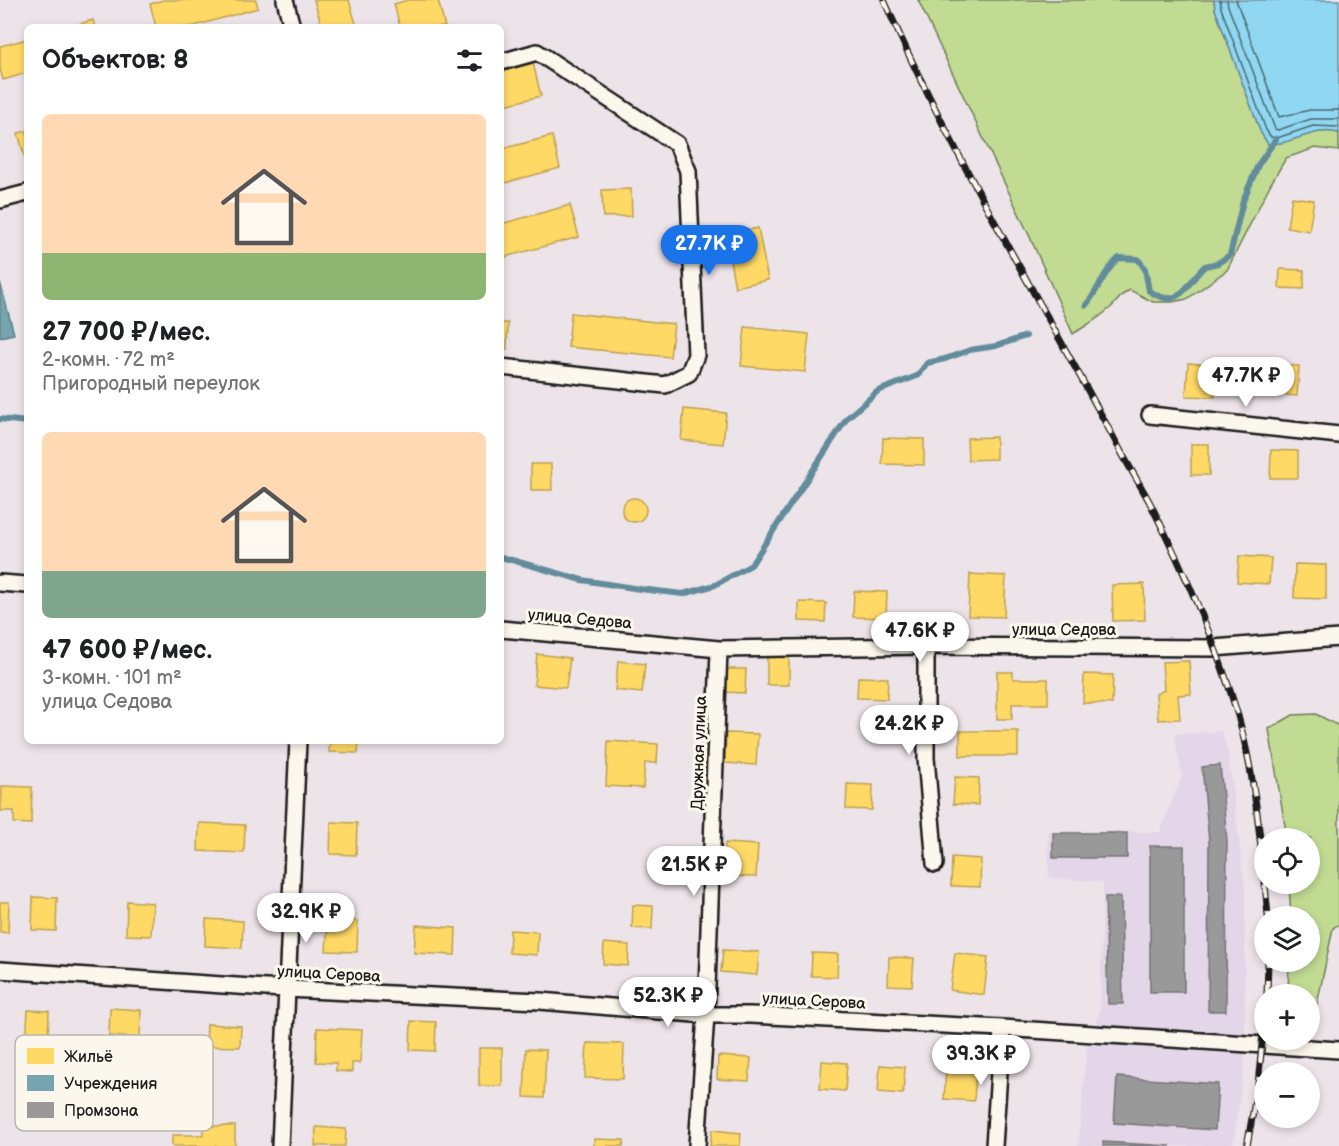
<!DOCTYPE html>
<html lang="ru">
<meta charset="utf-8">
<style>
:root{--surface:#fff;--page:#f2f2f2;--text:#202124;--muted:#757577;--accent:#1a73e8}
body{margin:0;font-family:"Balsamiq Sans",sans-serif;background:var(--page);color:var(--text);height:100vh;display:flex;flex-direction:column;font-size:22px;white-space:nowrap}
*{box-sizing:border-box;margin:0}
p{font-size:20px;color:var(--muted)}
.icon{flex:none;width:33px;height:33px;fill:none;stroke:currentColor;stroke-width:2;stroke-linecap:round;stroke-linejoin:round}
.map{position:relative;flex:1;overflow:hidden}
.panel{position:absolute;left:24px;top:24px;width:480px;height:720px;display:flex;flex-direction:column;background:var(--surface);border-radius:9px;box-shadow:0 3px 9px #0003}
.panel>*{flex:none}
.fabs{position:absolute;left:1254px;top:828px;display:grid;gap:12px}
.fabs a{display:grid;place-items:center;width:66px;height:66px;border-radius:50%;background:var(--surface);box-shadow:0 3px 9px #0003;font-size:30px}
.price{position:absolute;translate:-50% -51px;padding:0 14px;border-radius:21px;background:#fff;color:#222;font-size:20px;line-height:39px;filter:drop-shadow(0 2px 3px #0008)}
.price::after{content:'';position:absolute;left:50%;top:36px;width:18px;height:14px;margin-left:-9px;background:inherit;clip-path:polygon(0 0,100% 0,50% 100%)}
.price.selected{background:var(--accent);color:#fff}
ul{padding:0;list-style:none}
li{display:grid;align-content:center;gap:12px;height:318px;padding:0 18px}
li span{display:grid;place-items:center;height:186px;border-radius:9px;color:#555}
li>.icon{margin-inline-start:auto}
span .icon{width:108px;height:108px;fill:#fffc;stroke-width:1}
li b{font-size:26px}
h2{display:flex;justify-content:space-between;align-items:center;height:72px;padding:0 18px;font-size:26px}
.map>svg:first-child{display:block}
.built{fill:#e3d6e9}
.green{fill:#c1db92;stroke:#6e7c57;stroke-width:1.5}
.water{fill:#90d7f1;stroke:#628c9c;stroke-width:1.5}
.homes{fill:#ffd966;stroke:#bba050;stroke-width:1.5}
.public{fill:#76a5af;stroke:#5b7c83;stroke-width:1.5}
.industry{fill:#999;stroke:#747474;stroke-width:1.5}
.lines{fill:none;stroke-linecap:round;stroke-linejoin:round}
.shore{stroke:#4a6771;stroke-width:1.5}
.stream{stroke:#628c9c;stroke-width:6}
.street-casing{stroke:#1c1c1c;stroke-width:20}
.street{stroke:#fbf7ec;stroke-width:15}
.rail-casing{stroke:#1c1c1c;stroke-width:7}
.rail{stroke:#fbf7ec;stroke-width:4.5;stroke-dasharray:14;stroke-linecap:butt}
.labels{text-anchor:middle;stroke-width:6;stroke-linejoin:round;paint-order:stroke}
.street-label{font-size:16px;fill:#1c1c1c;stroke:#fbf7ec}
.key{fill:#fbf7ec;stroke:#b8b5ae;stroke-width:1.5}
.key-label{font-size:16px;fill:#1c1c1c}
</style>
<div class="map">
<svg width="1339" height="1146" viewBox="0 0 1339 1146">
<rect width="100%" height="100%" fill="#ede4ea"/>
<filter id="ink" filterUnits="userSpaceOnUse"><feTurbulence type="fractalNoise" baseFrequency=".0167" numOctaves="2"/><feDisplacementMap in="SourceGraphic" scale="12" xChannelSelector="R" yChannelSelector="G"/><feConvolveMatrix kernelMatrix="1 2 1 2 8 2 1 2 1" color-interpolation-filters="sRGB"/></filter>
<g filter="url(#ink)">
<path class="built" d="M1222 731 1228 752 1245 887V1060L1233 1146H1078L1087 1045 1100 1010 1103 882 1049 878 1048 831 1160 832 1182 776 1174 734Z"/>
<path class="green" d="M918 0H1214L1215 9 1261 133 1268 144C1293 145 1313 126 1339 133V151L1315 148 1286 158 1270 185 1227 270 1187 299 1172 302H1153L1130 290C1118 296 1118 302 1109 309 1098 319 1085 326 1073 334L1029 235Z
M1316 714 1339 726V924L1333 928 1314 1019H1310V994H1288L1289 962H1310V916H1291L1289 884H1310V838H1287L1269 729 1293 715Z"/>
<path class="water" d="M1214 0H1339V133C1313 126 1293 145 1268 144L1261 133 1215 9Z"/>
<path class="homes" d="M163 0H256L258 8 191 27H156L150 4Z
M314 0H349L357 27H322Z
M408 0H438L445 27H400L394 4Z
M93 20 95 27H69Z
M27 39V73L3 80 0 69V46Z
M533 63 541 96 501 106V72Z
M27 131V165L18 133Z
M552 136 560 168 501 184V149Z
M631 189 632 216 603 217 602 190Z
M1292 197 1314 200 1309 231 1287 227Z
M570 205 579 237 501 258V224Z
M758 228 768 280 735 287 725 235Z
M1280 269 1304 270V289L1279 288Z
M571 313 674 324 670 357 568 347Z
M501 323H508L507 349 501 348Z
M745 327 809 334 805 372 741 366Z
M1188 363 1216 365 1215 397 1186 396Z
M1274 365 1299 366 1297 396 1272 394Z
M684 409 726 413 723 444 681 440Z
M996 437V459L968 460 967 438Z
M883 438 924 439V465L882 464Z
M1191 444H1209V475H1191Z
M1271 450 1298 451V478H1270Z
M531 464H551L552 490H531Z
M622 510a12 12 0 1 1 24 0a12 12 0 1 1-24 0Z
M1239 556 1271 558 1269 584 1237 582Z
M1295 564 1326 565V599L1294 598Z
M970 574 1006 576 1004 617 968 616Z
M1144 584 1145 620 1113 621 1112 585Z
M854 591 887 592 886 618 853 617Z
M799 602 826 603 825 622 799 621Z
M537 654 570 658 566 688 534 685Z
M767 654H789V685H767Z
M618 661 645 664 642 693 615 690Z
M1189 661 1191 694 1178 695 1180 719 1158 720 1156 694 1164 690 1162 662Z
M722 669H746L745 693 722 692Z
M997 672H1013V679H1048V704H1012V719H997Z
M1084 674 1113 675 1112 704 1083 703Z
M858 677 888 678 887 699 857 698Z
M960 731H1018V756H960Z
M726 733 758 734 756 765 725 763Z
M330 741H359L358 753 329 752Z
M608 741 658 744 657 763H645L643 788 606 786Z
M955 777 979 778 978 805 953 804Z
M847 784 873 785 872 810 846 809Z
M2 786 32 787 31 824 14 823V811H1Z
M331 822 357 823 356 855 330 854Z
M199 823 245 825 244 853 198 851Z
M725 843 758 845 756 877 724 876Z
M952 857 981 859 980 887 951 886Z
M33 897 57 898 56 931 32 930Z
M127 901 153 903 151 936 126 935Z
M0 902H9L8 933 0 932Z
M633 905 653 906 652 929 632 928Z
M206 919 243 921 242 948 205 946Z
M328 919 358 921 357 952 326 951Z
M416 925 456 928 455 955 414 953Z
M510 930 538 932 537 955 509 953Z
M604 943 629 945 628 966 603 964Z
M723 950 759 952 757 975 721 972Z
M812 953 838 954 837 977 811 976Z
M955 953 988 957 984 995 950 990Z
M889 957 914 958 912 986 888 985Z
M110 1008 141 1010 140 1038 109 1036Z
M28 1010 49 1011 48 1043 26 1042Z
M411 1021 436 1022 435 1051 410 1050Z
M207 1024 241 1026 240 1047 206 1046Z
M317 1028 362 1030 360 1063H352V1072L336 1071V1063L316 1062Z
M587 1043 624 1044 623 1079 585 1078Z
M479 1048H502V1086H479Z
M526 1049 546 1050 544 1098 524 1097Z
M718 1056 751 1058 749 1081 717 1079Z
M822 1061 847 1063 845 1091 820 1089Z
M880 1065 905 1067 903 1094 878 1092Z
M946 1070 976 1072 974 1101 944 1099Z
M203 1126H235V1146H172V1135H203Z
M316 1127 346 1129 345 1146H315Z
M712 1130 741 1133 740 1146H710Z
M594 1139 624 1140 623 1146H594Z"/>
<path class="public" d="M0 282 14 334 0 337Z"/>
<path class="industry" d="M1220 765 1227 841 1226 1011H1208L1209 841 1202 767Z
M1053 833H1127V858H1053Z
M1150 846H1184V992H1150Z
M1105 897H1121L1123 1004H1108Z
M1117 1077 1218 1084 1215 1130 1114 1123Z
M1103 1142 1171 1146H1103Z"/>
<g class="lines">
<path class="shore" d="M1220 0 1221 8 1266 130 1271 137 1277 138 1313 126 1339 127
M1227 0 1228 6 1275 129 1278 130 1311 119H1339
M1236 0 1279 117 1310 110H1339"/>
<path class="stream" d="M1086 305C1100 289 1102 273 1119 258L1138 259 1145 269 1149 291C1182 312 1186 282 1205 266L1218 263 1230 255 1243 201 1258 165 1276 139
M0 419 27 422
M501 557 582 580 640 589 683 594 715 585 751 565 847 418 878 391 917 376 927 363 945 359 970 350 996 346 1026 336"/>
<g class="street-casing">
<path id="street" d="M285 0 292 27
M501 62 537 52 677 144 688 171 696 355 689 373 665 385 501 367
M0 200 27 193
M1150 415 1339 435
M0 583 27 585
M501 629 719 649 926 646 1214 648 1339 638
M926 646V758L935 864
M0 970 266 988 540 1001 706 1015H750L1002 1028 1339 1050
M280 1146 298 741
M697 1146 706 1015 719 649
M994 1146 1002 1028"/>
</g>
<use href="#street" class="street"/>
<g class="rail-casing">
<path id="rail" d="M884 0C951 154 1039 298 1118 446 1128 465 1139 483 1149 501 1184 570 1216 642 1238 716 1253 769 1259 824 1264 878
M1265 884 1268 916
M1267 994 1268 962
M1247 1146 1258 1084 1264 1024"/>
</g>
<use href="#rail" class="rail"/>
</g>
</g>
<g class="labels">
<g class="street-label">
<text transform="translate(580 618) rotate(5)" y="6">улица Седова</text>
<text x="1064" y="635">улица Седова</text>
<text transform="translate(698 753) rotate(-88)" y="6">Дружная улица</text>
<text transform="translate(329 973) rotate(3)" y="6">улица Серова</text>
<text transform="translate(814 1000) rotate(3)" y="6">улица Серова</text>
</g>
</g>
<rect x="15" y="1035" width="198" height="96" rx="9" class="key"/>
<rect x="27" y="1048" width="27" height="16" fill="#ffd966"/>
<rect x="27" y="1075" width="27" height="16" fill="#76a5af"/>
<rect x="27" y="1102" width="27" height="16" fill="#999"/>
<g class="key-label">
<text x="64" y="1062">Жильё</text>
<text x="64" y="1089">Учреждения</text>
<text x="64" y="1116">Промзона</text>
</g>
</svg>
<div class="fabs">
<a><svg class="icon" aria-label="locate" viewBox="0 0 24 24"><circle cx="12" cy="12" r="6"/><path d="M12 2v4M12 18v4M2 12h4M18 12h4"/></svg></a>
<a><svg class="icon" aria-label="layers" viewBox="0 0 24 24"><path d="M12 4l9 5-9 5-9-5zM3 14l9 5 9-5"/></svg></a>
<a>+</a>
<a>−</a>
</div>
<b class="price selected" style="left:709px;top:276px">27.7K ₽</b>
<b class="price" style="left:1246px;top:408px">47.7K ₽</b>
<b class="price" style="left:920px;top:663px">47.6K ₽</b>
<b class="price" style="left:909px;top:756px">24.2K ₽</b>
<b class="price" style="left:694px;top:897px">21.5K ₽</b>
<b class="price" style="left:306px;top:944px">32.9K ₽</b>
<b class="price" style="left:668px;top:1028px">52.3K ₽</b>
<b class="price" style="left:981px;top:1086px">39.3K ₽</b>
<section class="panel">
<h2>Объектов: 8<svg class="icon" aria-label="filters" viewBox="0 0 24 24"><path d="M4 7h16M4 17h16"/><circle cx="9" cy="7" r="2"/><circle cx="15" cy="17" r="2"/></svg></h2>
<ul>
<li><span style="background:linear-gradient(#ffd9b3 75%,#8fb573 0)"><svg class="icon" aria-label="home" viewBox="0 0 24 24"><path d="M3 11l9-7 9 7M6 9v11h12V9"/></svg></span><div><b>27 700 ₽/мес.</b><p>2-комн. · 72 m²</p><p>Пригородный переулок</p></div></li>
<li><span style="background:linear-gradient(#ffd9b3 75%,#7fa58c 0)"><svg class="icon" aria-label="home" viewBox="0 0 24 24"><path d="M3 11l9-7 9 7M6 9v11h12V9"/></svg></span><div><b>47 600 ₽/мес.</b><p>3-комн. · 101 m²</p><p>улица Седова</p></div></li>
</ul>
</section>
</div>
